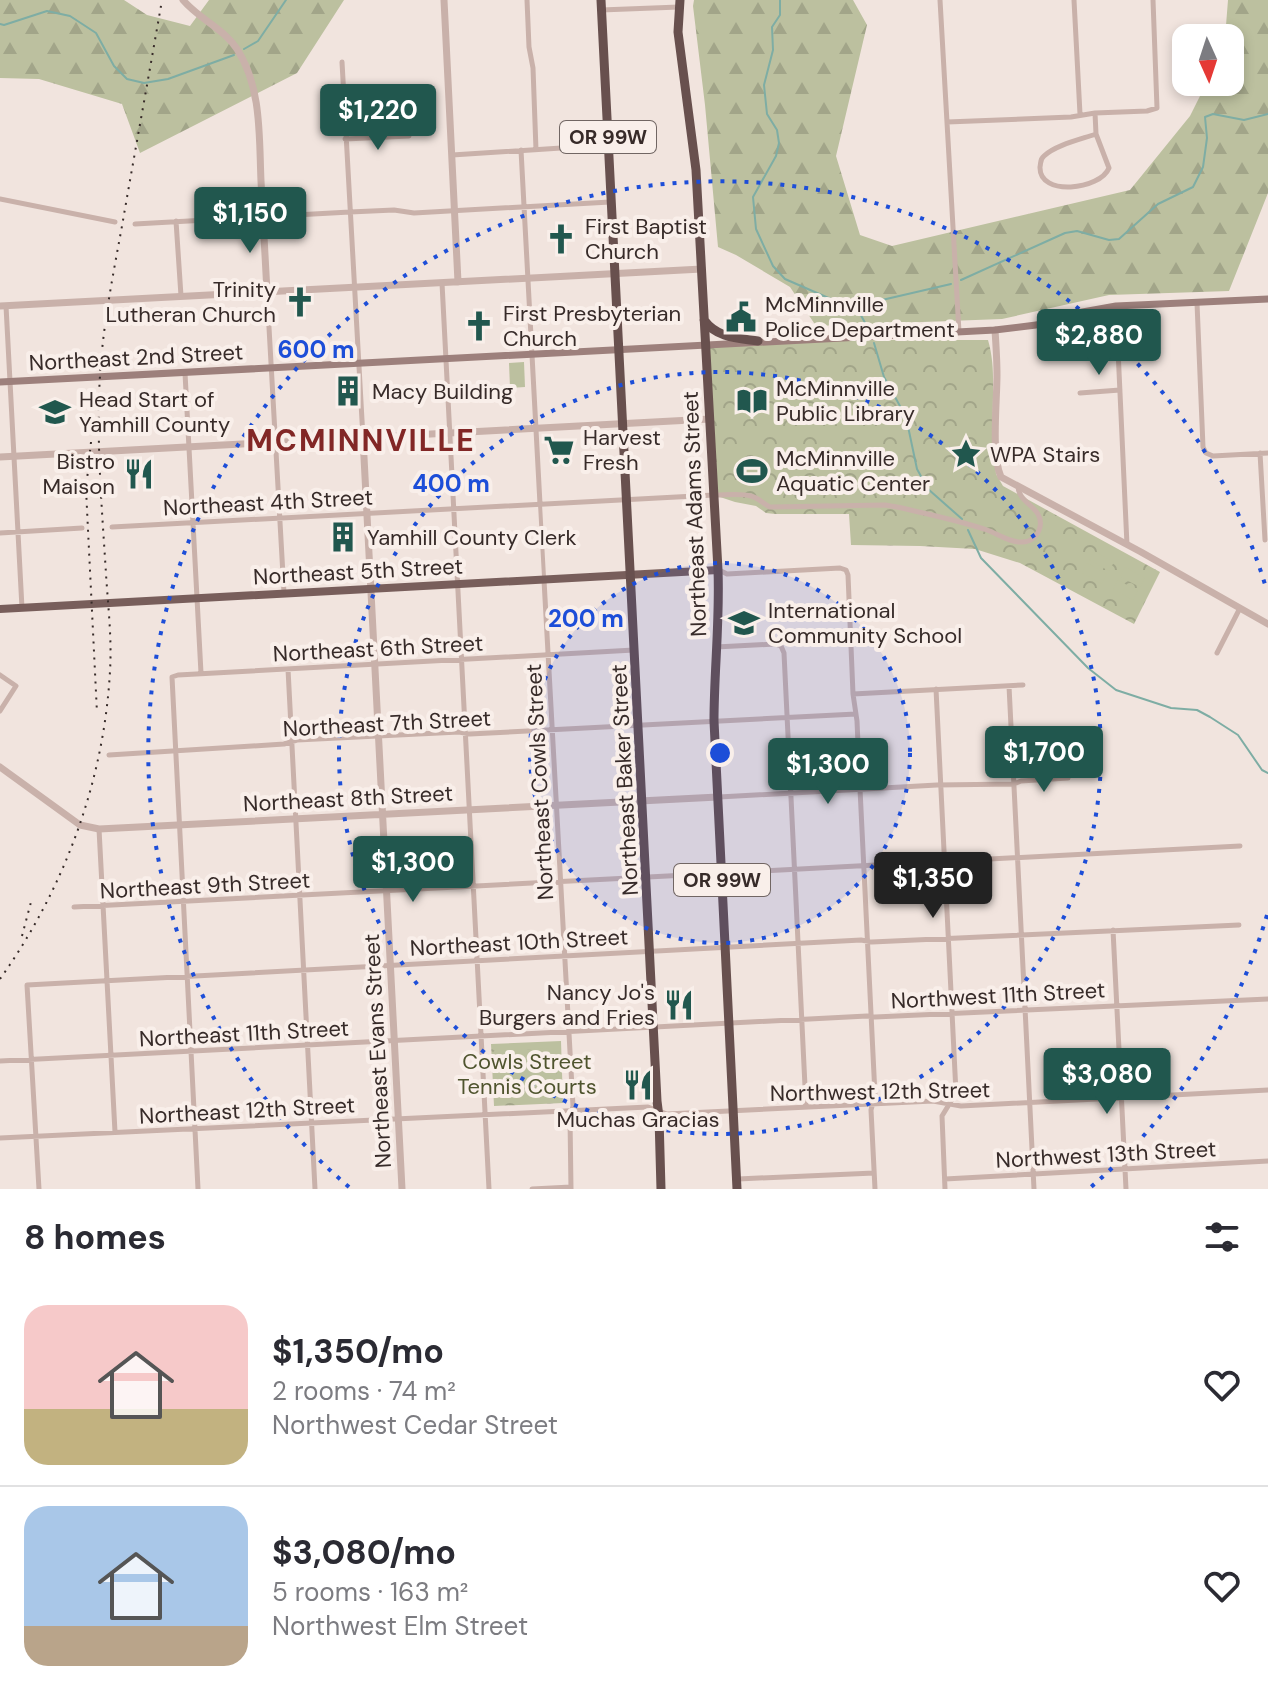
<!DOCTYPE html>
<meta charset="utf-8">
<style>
:root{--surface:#fff;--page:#f7f7f7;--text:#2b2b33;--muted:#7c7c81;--line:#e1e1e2;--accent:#21574e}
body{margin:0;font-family:"DM Sans",sans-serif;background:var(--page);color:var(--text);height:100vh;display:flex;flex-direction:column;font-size:30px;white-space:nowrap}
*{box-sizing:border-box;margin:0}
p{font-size:26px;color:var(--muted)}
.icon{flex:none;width:44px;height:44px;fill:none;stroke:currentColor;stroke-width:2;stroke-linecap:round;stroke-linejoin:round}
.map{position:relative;height:1189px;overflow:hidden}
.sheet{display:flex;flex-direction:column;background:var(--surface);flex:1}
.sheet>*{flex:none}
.needle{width:52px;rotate:177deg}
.buttons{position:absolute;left:1172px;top:24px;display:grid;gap:16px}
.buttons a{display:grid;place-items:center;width:72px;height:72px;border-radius:16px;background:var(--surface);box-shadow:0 4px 12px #0003;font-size:40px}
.price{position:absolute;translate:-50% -68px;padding:0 18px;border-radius:8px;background:var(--accent);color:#fff;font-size:26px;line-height:52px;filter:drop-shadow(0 2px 4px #0008)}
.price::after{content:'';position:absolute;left:50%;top:48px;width:24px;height:18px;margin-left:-12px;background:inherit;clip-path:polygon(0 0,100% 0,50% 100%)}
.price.selected{background:#222;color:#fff}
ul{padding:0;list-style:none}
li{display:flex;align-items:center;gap:24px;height:200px;padding:0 24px}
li+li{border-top:2px solid var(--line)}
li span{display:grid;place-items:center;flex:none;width:224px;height:160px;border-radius:24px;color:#555}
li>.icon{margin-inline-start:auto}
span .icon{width:96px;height:96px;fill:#fffc;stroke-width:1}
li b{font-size:34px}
h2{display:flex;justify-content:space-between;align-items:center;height:96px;padding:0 24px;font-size:34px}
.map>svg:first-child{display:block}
.grass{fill:url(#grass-tufts)}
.forest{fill:url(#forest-firs)}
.park{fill:url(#park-crowns)}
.garden{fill:#bcc09f}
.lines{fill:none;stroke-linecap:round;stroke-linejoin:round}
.stream{stroke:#7eada4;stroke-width:2}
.pedestrian{stroke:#c9b1aa;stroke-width:4}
.minor{stroke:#c9b1aa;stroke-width:5}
.tertiary{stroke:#c9b1aa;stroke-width:7}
.secondary{stroke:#9d807c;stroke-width:7}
.primary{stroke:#785e5b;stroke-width:8}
.trunk{stroke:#68504e;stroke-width:9}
.rail{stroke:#372b29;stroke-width:2;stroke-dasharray:2 6;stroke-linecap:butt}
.ring{fill:none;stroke:#1d4ed8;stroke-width:4;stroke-dasharray:4 8}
.labels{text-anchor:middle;stroke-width:8;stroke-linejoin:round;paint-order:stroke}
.shield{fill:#f9efea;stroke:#716663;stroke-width:2}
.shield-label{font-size:20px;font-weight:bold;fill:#372b29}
.poi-label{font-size:22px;fill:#372b29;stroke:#f9efea;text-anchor:start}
.street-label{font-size:22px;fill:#372b29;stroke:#f9efea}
.park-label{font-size:22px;fill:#4f542e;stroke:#f9efea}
.district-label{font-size:30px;font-weight:bold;letter-spacing:2px;fill:#822726;stroke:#f9efea}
.centre{fill:#1d4ed8;stroke:#f9efea;stroke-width:4}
.ring-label{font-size:24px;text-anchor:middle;font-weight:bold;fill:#1d4ed8;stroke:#f9efea;stroke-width:8;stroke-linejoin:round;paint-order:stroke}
</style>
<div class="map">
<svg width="1268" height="1189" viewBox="0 0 1268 1189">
<defs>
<pattern id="grass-tufts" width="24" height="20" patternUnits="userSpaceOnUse" patternTransform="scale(2)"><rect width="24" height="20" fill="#bcc09f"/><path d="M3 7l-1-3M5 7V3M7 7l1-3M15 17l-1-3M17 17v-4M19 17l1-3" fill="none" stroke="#a2a589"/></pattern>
<pattern id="forest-firs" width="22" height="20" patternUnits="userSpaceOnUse" patternTransform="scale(2)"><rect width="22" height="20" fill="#bcc09f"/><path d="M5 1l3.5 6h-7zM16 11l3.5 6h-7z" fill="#a2a589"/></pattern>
<pattern id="park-crowns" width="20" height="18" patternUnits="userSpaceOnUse" patternTransform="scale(2)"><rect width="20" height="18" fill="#bcc09f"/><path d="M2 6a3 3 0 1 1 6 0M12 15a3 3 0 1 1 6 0" fill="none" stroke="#a2a589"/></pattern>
</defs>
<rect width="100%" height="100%" fill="#f1e4de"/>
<path class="grass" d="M524 362 525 387 510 388 509 363Z"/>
<path class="forest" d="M0 0H124L147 15 190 26 209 0H344L297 73 140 153 122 104 39 79 0 78Z
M694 0H853L867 25 836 156 860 235 892 246 1130 190 1190 116 1207 82H1230V38H1225L1228 0H1268V193L1229 291 1109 295 1002 319 816 326 790 287 736 255 718 247 705 105 693 6Z"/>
<path class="park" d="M795 340H988C996 367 992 394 993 422 993 440 995 457 996 474L1003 486 1160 572 1134 624 1020 563 975 549 920 546 851 545 849 514H775L766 513 756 506 735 502 714 495 706 344Z
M561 1041 563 1103 494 1106 491 1044Z"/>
<path class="garden" d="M1094 551 1114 562 1109 571 1089 560Z
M1087 563 1107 574 1102 584 1082 573Z
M1125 567 1145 578 1140 587 1120 577Z
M1118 580 1138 591 1133 600 1113 589Z
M552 1048 555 1050 557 1079 554 1082 496 1085 494 1082 492 1054 494 1051Z"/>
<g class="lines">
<path class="stream" d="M780 0V15L772 27 773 50 764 85 767 114 777 130 779 143 776 156 753 197 756 229 773 266 785 279 840 303 856 306 951 284
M0 24 4 25 47 11 70 16 96 33 114 66 127 79 144 83 168 79 234 55
M244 49 258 41 286 0
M961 280 1065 233 1077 231 1109 240 1119 239 1158 204 1193 187 1203 167 1207 138 1205 117 1213 114 1244 120 1268 114
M857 308 870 332
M874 343 884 377 906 417 917 469 928 489 962 519
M968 530 981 558 1088 668 1116 690 1171 708 1197 710 1210 717 1238 735 1262 770 1268 773"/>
<path class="pedestrian" d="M540 504 544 577"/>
<path class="minor" d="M527 0 529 47 533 68 536 150
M940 0 959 332
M1074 0 1080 114
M601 10 679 7
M342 62 363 438
M1095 113 1096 134
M947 122 1071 117 1095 113 1147 111 1157 108 1153 0
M1096 134 1109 168C1100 190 1039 197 1040 167 1041 162 1040 159 1044 156 1055 145 1082 139 1096 134Z
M345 139 409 136
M521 150 540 504
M452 155 607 145
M0 199 115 222
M176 221 181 296
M135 224 350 212 394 210 414 213 610 202
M442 283 489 1189
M267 292 284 593
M1197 303 1203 447 1206 453 1213 456 1268 453
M6 306 22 608
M1116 306 1127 545
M185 373 201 673
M1080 393 1120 390
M1260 453 1265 540
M112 527 714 495C725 495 741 493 751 496 759 498 763 504 770 507L885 505 897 507C927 514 958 520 987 530 998 534 1011 543 1022 542 1031 542 1038 536 1040 527 1044 507 1018 504 1018 486
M0 533 82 528
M719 570 727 574 840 568 846 570 848 575 853 694 857 721 860 789 875 1095 871 1110 875 1189
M544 580 573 1106 570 1118 571 1189
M716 647 775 644 781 646 784 653 806 1107
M1217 653 1240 608
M288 669 315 1189
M0 675 16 686 0 711
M1009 686 1034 1189
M936 689 956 1093 942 1116 945 1189
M853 694 1023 685
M109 755 284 744 297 740 459 732 470 734 856 714
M719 797 937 785 1014 784 1021 781 1068 778
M99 829 115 1132
M74 907 1240 846
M1113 930 1126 1189
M0 1061 867 1016 875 1017 1268 999
M0 1138 648 1107 667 1114 933 1101 961 1106 1268 1090
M738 1179 874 1173
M945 1179 1268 1161
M39 1189 27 985 861 940 872 942 1239 925
M198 1189 172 677 178 675 634 650
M532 1189 571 1187"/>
<path class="tertiary" d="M183 0C199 19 223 28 237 49 262 88 259 137 261 181 263 218 265 255 267 292
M444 0 458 282
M0 306 702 269
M995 330C996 345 997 360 997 375 997 401 991 455 1001 477L1141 552 1268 624
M363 438 402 1189
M0 457 710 419
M0 767 80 825 99 829 718 797"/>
<path class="secondary" d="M0 382 995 330 1036 325 1077 313 1116 306 1268 299"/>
<path class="primary" d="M0 609 718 570"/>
<path class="trunk" d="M601 0 657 1101 659 1117 661 1189
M680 0 678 32 696 170 718 570C720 621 714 671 714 721L737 1189
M704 320C717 338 737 338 758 341"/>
<path class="rail" d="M91 442 86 489 97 713
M22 936 31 902
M0 979C64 889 104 782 110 671 112 639 108 606 106 574 102 509 96 441 100 375 103 325 113 275 122 226 135 151 149 75 162 0"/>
</g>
<circle cx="720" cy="753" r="190" fill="#1d4ed8" fill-opacity=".12"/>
<g class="ring">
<circle cx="720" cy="753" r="190"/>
<circle cx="720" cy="753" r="381"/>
<path d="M1267 915A571 571 0 0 1 1091 1187M349 1187A571 571 0 1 1 1267 591"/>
</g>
<defs>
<g id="church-bare" transform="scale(2.4)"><path d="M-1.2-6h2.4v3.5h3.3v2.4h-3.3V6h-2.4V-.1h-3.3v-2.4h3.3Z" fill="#21574e" stroke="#f9efea" stroke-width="2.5" paint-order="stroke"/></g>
<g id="civic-bare" transform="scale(2.4)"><path d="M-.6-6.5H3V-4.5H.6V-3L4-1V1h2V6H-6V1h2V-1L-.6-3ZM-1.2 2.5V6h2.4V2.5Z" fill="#21574e" stroke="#f9efea" stroke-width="2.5" paint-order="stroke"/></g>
<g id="building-bare" transform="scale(2.4)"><path d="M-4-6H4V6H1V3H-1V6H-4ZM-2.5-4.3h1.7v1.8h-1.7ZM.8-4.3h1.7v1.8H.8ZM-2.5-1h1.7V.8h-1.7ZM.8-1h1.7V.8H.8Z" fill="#21574e" stroke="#f9efea" stroke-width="2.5" paint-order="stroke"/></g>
<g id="library-bare" transform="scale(2.4)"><path d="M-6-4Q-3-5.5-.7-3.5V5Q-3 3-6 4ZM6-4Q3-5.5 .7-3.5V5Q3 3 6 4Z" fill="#21574e" stroke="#f9efea" stroke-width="2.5" paint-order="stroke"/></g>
<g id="school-bare" transform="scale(2.4)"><path d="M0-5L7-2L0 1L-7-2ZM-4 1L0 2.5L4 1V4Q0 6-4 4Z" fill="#21574e" stroke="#f9efea" stroke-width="2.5" paint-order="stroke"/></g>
<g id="supermarket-bare" transform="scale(2.4)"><path d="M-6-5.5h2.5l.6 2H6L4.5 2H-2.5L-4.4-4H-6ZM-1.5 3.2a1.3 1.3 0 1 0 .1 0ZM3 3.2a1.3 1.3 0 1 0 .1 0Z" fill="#21574e" stroke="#f9efea" stroke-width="2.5" paint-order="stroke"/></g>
<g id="sight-bare" transform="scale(2.4)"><path d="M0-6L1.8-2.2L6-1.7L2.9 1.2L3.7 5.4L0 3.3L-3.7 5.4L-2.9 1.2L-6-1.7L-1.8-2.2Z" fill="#21574e" stroke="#f9efea" stroke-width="2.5" paint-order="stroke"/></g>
<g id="stadium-bare" transform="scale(2.4)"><path d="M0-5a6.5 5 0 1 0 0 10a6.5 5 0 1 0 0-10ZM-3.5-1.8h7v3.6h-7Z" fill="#21574e" stroke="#f9efea" stroke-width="2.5" paint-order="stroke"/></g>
<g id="restaurant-bare" transform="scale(2.4)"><path d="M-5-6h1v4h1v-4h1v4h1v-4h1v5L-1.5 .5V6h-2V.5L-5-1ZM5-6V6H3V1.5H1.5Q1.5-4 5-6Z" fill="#21574e" stroke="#f9efea" stroke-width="2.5" paint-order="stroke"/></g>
</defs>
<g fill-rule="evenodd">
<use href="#church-bare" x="561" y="239"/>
<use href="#church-bare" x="300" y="302"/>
<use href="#civic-bare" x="741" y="317"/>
<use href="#church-bare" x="479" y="326"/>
<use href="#building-bare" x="348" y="391"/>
<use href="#library-bare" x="752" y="401"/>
<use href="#school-bare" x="55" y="412"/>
<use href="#supermarket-bare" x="559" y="450"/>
<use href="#sight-bare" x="966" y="454"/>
<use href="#stadium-bare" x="752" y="471"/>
<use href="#restaurant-bare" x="139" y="474"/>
<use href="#building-bare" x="343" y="537"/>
<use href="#school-bare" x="744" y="623"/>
<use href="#restaurant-bare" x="679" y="1005"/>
<use href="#restaurant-bare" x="638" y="1085"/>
</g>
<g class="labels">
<g class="shield">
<rect x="560" y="121" width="96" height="32" rx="6"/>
<rect x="674" y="864" width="96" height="32" rx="6"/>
</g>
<g class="shield-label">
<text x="608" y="144">OR 99W</text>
<text x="722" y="887">OR 99W</text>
</g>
<g class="poi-label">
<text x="585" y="234">First Baptist<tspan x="585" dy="25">Church</tspan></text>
<text x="276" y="297" text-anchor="end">Trinity<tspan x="276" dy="25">Lutheran Church</tspan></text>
<text x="765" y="312">McMinnville<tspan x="765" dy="25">Police Department</tspan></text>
<text x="503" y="321">First Presbyterian<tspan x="503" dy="25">Church</tspan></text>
<text x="776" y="396">McMinnville<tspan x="776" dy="25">Public Library</tspan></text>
<text x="372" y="399">Macy Building</text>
<text x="79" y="407">Head Start of<tspan x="79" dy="25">Yamhill County</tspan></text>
<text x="583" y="445">Harvest<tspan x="583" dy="25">Fresh</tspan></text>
<text x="990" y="462">WPA Stairs</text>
<text x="776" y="466">McMinnville<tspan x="776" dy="25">Aquatic Center</tspan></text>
<text x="115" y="469" text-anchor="end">Bistro<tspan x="115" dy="25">Maison</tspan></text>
<text x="367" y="545">Yamhill County Clerk</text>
<text x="768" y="618">International<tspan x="768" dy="25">Community School</tspan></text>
<text x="655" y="1000" text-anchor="end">Nancy Jo's<tspan x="655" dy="25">Burgers and Fries</tspan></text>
<text x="638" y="1127" text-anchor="middle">Muchas Gracias</text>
</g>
<g class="street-label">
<text transform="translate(136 357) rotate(-3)" y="8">Northeast 2nd Street</text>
<text transform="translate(268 502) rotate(-3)" y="8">Northeast 4th Street</text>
<text transform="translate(694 514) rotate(-92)" y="8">Northeast Adams Street</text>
<text transform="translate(358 571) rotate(-3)" y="8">Northeast 5th Street</text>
<text transform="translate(378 648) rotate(-3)" y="8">Northeast 6th Street</text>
<text transform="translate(387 723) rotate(-3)" y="8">Northeast 7th Street</text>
<text transform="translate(624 780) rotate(-93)" y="8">Northeast Baker Street</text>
<text transform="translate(539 782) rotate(-93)" y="8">Northeast Cowls Street</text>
<text transform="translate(348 798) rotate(-3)" y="8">Northeast 8th Street</text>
<text transform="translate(205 885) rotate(-3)" y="8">Northeast 9th Street</text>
<text transform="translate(519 942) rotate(-3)" y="8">Northeast 10th Street</text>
<text transform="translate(998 995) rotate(-3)" y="8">Northwest 11th Street</text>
<text transform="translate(244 1033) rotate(-3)" y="8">Northeast 11th Street</text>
<text transform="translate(377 1051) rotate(-93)" y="8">Northeast Evans Street</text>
<text transform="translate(880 1091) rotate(-1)" y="8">Northwest 12th Street</text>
<text transform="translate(247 1110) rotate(-3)" y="8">Northeast 12th Street</text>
<text transform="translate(1106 1154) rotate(-3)" y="8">Northwest 13th Street</text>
</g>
<g class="park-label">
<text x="527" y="1069">Cowls Street<tspan x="527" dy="25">Tennis Courts</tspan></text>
</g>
<g class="district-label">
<text x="361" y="451">MCMINNVILLE</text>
</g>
</g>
<circle cx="720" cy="753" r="12" class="centre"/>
<g class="ring-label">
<text x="316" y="358">600 m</text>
<text x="451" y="492">400 m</text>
<text x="586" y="627">200 m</text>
</g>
</svg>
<div class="buttons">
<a><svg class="needle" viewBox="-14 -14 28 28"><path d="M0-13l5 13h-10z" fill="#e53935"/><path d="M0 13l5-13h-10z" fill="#7c7c81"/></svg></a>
</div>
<b class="price" style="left:378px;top:152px">$1,220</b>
<b class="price" style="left:250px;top:255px">$1,150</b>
<b class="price" style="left:1099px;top:377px">$2,880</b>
<b class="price" style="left:1044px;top:794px">$1,700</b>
<b class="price" style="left:828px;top:806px">$1,300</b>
<b class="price" style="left:413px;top:904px">$1,300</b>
<b class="price selected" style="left:933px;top:920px">$1,350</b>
<b class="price" style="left:1107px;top:1116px">$3,080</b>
</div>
<section class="sheet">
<h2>8 homes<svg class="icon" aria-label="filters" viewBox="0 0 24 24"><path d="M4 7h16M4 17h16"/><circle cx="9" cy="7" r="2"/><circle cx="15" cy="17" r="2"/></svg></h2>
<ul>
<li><span style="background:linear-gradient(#f6c9c9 65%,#c2b280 0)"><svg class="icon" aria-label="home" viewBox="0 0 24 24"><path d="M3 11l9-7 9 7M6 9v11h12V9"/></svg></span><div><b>$1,350/mo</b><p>2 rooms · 74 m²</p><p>Northwest Cedar Street</p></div><svg class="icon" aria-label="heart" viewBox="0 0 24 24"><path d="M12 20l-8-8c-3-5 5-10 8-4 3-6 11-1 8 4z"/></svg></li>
<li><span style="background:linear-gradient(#a9c7e8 75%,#b9a48a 0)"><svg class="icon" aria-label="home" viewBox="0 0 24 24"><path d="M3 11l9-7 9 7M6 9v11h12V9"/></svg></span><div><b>$3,080/mo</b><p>5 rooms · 163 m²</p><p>Northwest Elm Street</p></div><svg class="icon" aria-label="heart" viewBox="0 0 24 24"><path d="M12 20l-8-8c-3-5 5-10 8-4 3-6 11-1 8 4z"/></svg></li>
</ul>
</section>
